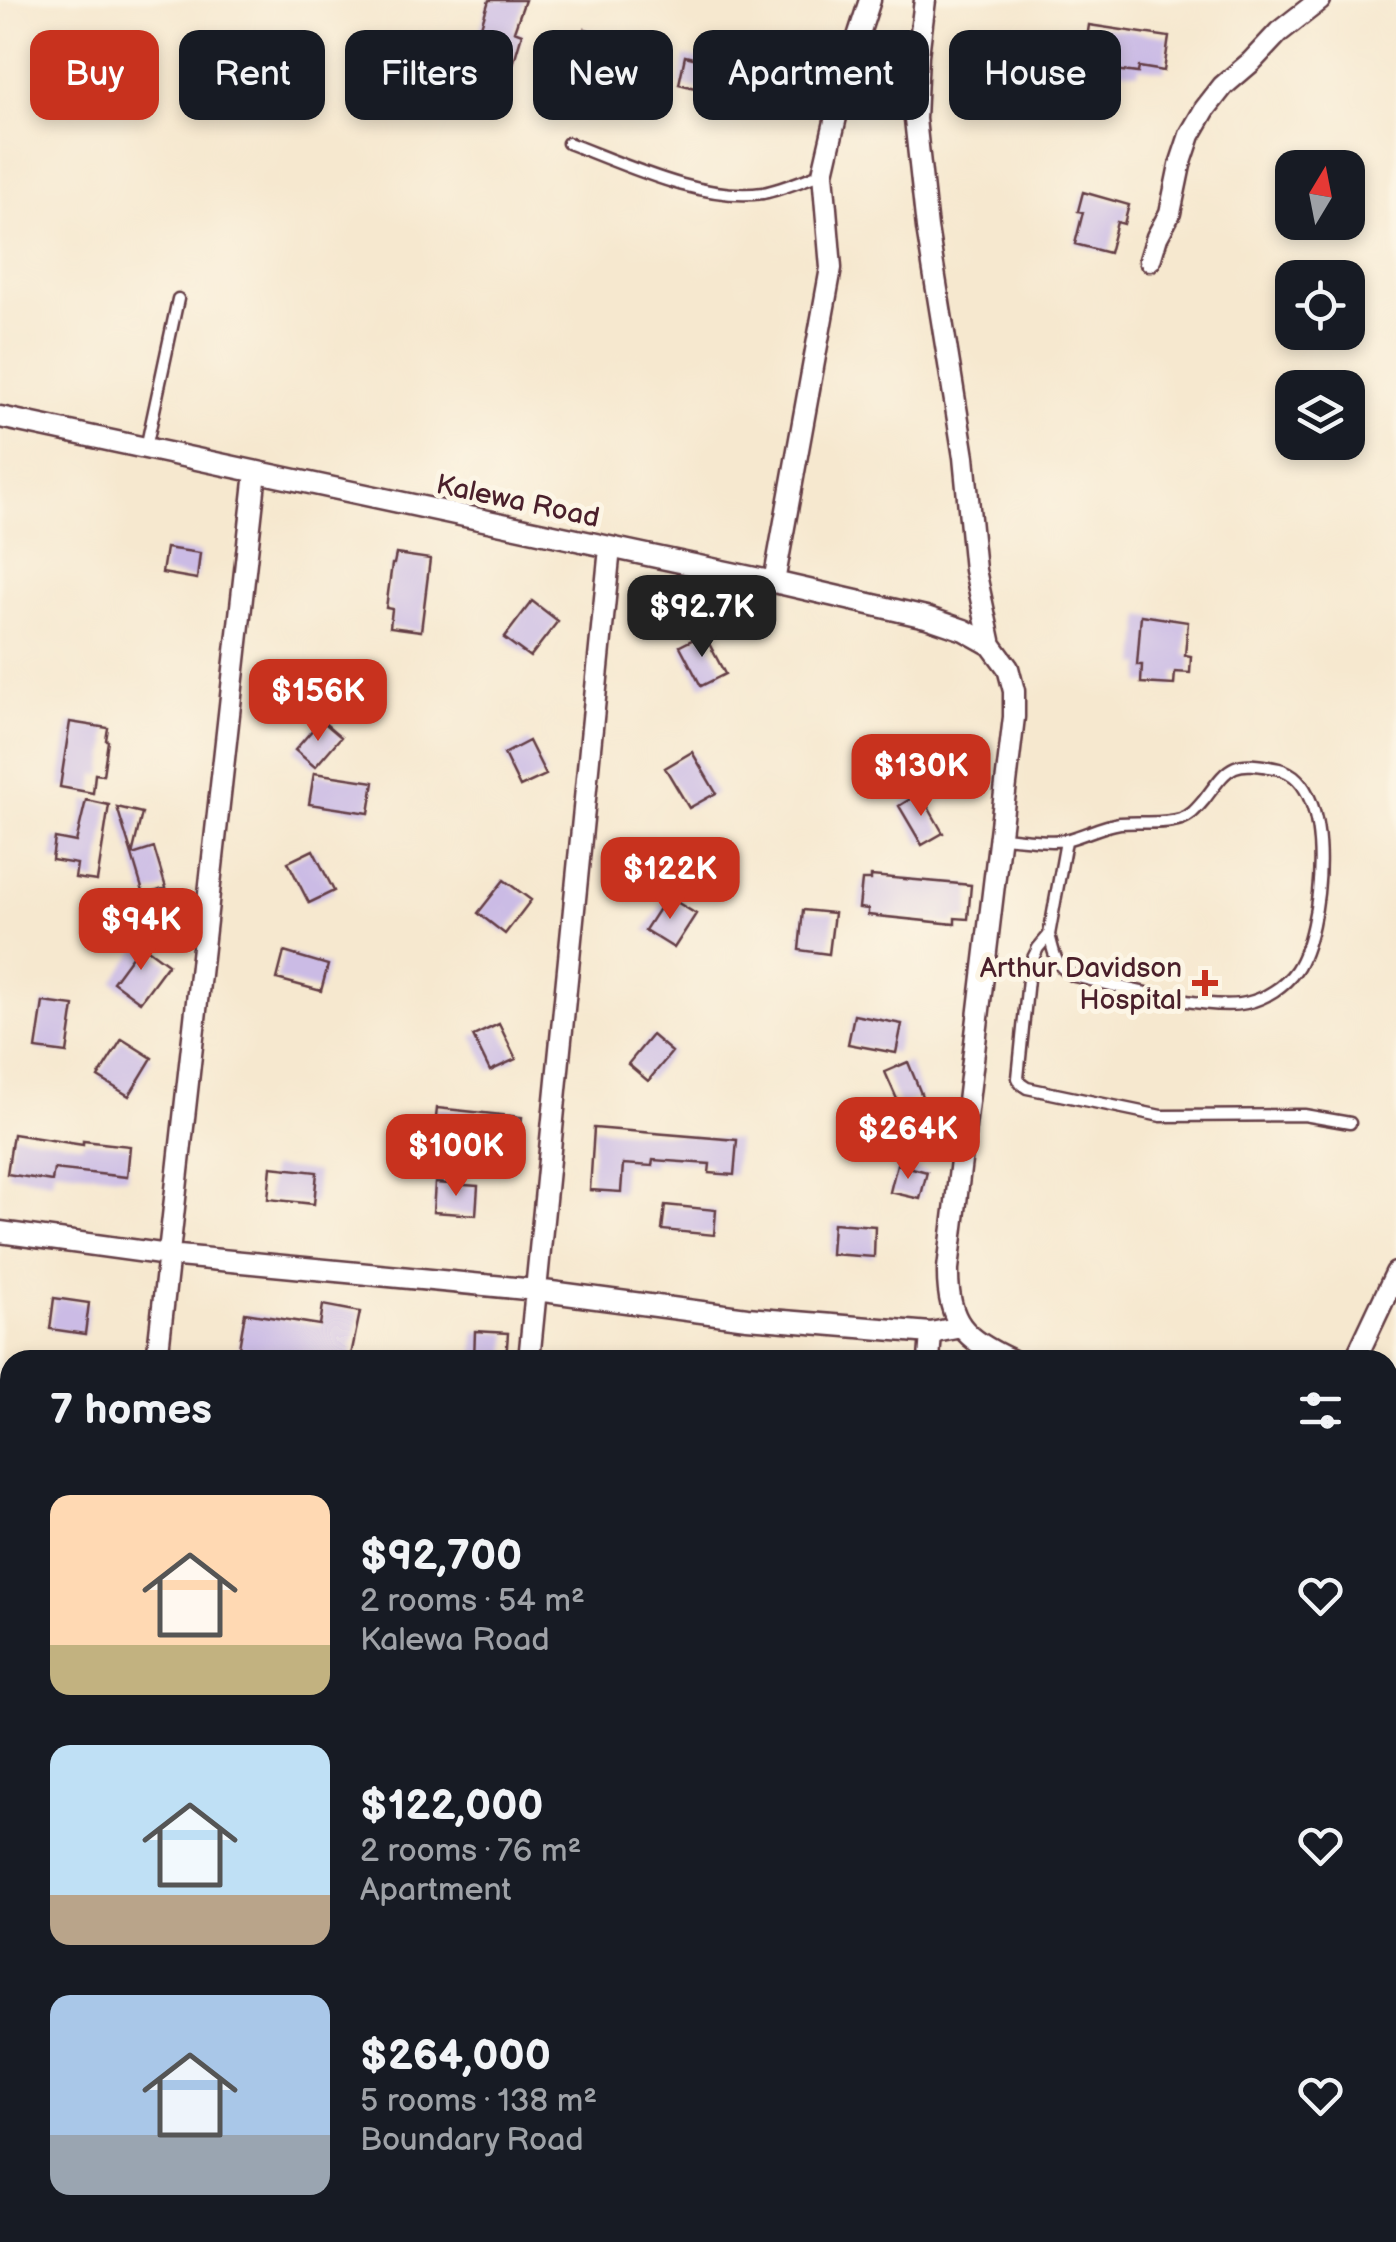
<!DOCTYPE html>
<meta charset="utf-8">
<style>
:root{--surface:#171b24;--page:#20242c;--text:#f1f3f6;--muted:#9ea1a6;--accent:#c8321e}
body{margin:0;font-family:"Balsamiq Sans",sans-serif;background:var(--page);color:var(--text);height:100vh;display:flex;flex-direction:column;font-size:38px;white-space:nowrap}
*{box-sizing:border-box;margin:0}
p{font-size:32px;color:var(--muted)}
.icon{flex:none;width:55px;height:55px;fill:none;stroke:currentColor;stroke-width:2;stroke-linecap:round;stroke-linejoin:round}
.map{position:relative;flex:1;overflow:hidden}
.panel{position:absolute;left:0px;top:1350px;width:1398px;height:892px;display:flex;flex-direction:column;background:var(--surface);border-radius:30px 30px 0 0;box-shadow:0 5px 15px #0003}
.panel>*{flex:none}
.guide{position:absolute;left:30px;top:30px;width:1338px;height:90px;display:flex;gap:20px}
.needle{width:65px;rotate:10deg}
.buttons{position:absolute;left:1275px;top:150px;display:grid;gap:20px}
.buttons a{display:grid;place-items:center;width:90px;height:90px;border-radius:20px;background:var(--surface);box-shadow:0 5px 15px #0003;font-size:50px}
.price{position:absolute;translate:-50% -85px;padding:0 22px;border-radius:20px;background:var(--accent);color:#fff;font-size:32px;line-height:65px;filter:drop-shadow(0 2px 5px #0008)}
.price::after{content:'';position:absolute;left:50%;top:60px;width:30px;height:22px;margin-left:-15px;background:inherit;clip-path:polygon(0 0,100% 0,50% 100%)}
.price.active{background:#222;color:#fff}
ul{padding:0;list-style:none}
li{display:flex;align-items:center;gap:30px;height:250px;padding:0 50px}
li span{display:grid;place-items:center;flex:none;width:280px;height:200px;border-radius:20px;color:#555}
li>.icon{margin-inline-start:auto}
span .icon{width:120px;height:120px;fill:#fffc;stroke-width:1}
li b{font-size:42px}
h2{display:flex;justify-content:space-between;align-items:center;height:120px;padding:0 50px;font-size:42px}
.tag{padding:0 35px;border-radius:20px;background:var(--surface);box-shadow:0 5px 15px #0003;font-size:35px;line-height:90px}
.tag.active{background:var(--accent);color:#fff}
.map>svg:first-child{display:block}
.building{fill:#cbbbe5}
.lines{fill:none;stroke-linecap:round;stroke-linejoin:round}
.service-casing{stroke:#643d44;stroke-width:15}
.minor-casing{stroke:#643d44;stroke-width:25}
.service{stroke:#fff;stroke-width:10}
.minor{stroke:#fff;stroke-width:20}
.poi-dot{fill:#c8321e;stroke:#fcf5e5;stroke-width:4}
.labels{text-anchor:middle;stroke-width:10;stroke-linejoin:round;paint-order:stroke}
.street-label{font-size:28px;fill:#4a1f2b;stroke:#fcf5e5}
.poi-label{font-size:28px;fill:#4a1f2b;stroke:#fcf5e5;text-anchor:end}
</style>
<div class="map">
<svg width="1396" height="2242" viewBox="0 0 1396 2242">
<rect width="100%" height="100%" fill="#fcf5e5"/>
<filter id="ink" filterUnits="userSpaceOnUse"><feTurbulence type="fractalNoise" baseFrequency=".01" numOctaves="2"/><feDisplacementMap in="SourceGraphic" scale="20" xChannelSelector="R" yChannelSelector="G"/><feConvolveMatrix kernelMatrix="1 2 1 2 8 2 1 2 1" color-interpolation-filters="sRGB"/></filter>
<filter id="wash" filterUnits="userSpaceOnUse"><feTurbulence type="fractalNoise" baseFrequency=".0048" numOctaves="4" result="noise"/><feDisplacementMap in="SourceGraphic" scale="40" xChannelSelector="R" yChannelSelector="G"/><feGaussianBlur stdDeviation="2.25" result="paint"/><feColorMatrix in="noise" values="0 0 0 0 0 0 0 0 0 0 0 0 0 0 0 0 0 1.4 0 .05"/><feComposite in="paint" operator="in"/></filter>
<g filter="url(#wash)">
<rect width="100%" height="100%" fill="#f6e8cf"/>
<g id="blocks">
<path class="building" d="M489 0H525L514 31 522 34 506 88 466 76Z
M1089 25 1169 37 1164 71 1139 67 1138 73 1106 69 1107 61 1084 58Z
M585 29 648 49 639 79 575 59Z
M685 56 738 69 731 97 679 84Z
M1083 192 1129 205 1124 224 1117 222 1109 253 1075 244 1083 212 1078 211Z
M166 548 200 553 197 579 162 573Z
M396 554 430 559 421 631 390 627 392 609 386 608 392 564H394Z
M532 601 558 621 530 657 504 638Z
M1141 615 1188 622 1185 655 1191 656 1190 673 1175 672 1174 685 1141 683 1142 665H1137Z
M704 634 725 674 701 686 680 646Z
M321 720 341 737 315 767 295 750Z
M70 722 108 728 106 740 108 741 103 775 95 774 93 793 60 787Z
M529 741 546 775 520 787 504 754Z
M692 752 716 793 689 808 665 768Z
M314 773 374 782 369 813 309 804Z
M920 793 943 833 922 845 899 806Z
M86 800 109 805 97 881 75 878 77 864 52 860 55 838 76 842Z
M117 807 142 813 132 855Z
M154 848 166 888 144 895 132 855Z
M313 850 334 891 309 903 288 862Z
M871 876 971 885 968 919 955 918V924L868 915V909L859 908 862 880H871Z
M504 880 531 900 505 934 478 913Z
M667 896 696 914 674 948 645 930Z
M803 910 834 913 829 954 799 950Z
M141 944 168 964 140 1002 113 982Z
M284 952 328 965 321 991 277 979Z
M43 1002 74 1006 67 1053 36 1049Z
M854 1015 902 1024 896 1053 848 1044Z
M499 1024 516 1059 490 1071 473 1036Z
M652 1035 672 1052 648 1081 628 1064Z
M122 1039 152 1058 129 1096 98 1077Z
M908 1062 922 1096 900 1106 885 1072Z
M437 1108 522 1117 518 1156 433 1146Z
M594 1128 737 1140 734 1175 709 1173 710 1164 653 1160 652 1166 623 1164 621 1192 590 1190Z
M13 1134 83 1145V1141L130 1146 127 1177 54 1169 52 1181 7 1174Z
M897 1164 927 1172 920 1199 890 1192Z
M271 1167 317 1172 314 1204 268 1199Z
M435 1183 478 1186 476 1215 433 1212Z
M665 1205 716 1210 714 1235 662 1230Z
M833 1223 875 1226 874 1257 831 1254Z
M54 1298 89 1303 85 1334 50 1329Z
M323 1305 360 1312 350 1360H314L239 1348 245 1313 320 1325Z
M475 1331 508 1333 506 1360H474Z"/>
</g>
</g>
<g filter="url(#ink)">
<use href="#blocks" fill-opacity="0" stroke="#643d44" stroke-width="2.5"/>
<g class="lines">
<g class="service-casing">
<path id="service" d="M568 143C624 164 702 202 763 193 783 189 803 180 823 173
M146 448 178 299
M1001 837C1020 838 1053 844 1069 839 1087 834 1101 826 1120 823 1140 821 1162 825 1181 819 1191 816 1197 808 1204 800 1230 765 1232 759 1279 769 1339 783 1322 933 1296 970 1285 986 1265 999 1246 1003 1207 1012 1115 985 1074 976 1054 966 1055 955 1049 935
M1066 841 1049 935 1038 948 1033 958 1028 979 1018 1078 1021 1084 1027 1088 1161 1116 1304 1115 1350 1123"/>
</g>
<g class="minor-casing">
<path id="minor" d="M925 0 918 55 915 119 927 228 964 457 975 570 991 645
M1150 260 1157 237 1170 213 1180 165 1190 135 1205 109 1223 86 1251 62 1279 32 1320 0
M0 417 774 582 926 617 964 630 991 645 1008 668 1014 691V717L948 1269C947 1322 964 1339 1011 1360
M774 582 831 268 823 173 846 74 870 0
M0 1232 168 1255 536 1290 747 1318 931 1333 961 1327
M157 1360 256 472
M529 1360 610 548
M929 1360 931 1333
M1355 1360 1396 1273
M1388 1534 1396 1538
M0 1958 10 1960
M67 2242 68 2232
M829 2242 830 2232
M1171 2242 1172 2232"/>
</g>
<use href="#service" class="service"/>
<use href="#minor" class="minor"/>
</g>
</g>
<path class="poi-dot" d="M1200 968h10v10h10v10h-10v10h-10v-10h-10v-10h10z"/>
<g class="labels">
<g class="street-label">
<text transform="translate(518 500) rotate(12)" y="10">Kalewa Road</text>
</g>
<g class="poi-label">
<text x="1182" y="977">Arthur Davidson<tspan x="1182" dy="32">Hospital</tspan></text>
</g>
</g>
</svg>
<div class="buttons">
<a><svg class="needle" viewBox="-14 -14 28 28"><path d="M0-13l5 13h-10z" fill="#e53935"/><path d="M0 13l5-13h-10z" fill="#9ea1a6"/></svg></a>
<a><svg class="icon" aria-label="locate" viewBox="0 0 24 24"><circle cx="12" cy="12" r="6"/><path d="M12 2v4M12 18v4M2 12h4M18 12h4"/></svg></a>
<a><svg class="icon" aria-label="layers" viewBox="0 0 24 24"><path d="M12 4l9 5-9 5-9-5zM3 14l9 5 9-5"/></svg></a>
</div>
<b class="price active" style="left:702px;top:660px">$92.7K</b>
<b class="price" style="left:318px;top:744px">$156K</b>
<b class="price" style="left:921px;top:819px">$130K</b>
<b class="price" style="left:670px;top:922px">$122K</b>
<b class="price" style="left:141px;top:973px">$94K</b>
<b class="price" style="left:908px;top:1182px">$264K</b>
<b class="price" style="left:456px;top:1199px">$100K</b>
<div class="guide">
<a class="tag active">Buy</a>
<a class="tag">Rent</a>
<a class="tag">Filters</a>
<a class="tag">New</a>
<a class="tag">Apartment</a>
<a class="tag">House</a>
</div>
<section class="panel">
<h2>7 homes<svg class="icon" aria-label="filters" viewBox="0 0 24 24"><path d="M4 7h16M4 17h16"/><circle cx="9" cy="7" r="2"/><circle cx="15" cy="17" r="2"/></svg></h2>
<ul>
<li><span style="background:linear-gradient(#ffd9b3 75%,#c2b280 0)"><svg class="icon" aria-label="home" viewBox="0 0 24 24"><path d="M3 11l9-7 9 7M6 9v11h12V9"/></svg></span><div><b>$92,700</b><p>2 rooms · 54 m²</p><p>Kalewa Road</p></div><svg class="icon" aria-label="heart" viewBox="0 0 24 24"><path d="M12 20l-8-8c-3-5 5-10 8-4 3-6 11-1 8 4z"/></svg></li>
<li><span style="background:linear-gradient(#bfe0f5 75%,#b9a48a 0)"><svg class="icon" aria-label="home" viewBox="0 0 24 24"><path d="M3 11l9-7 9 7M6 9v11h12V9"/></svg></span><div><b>$122,000</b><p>2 rooms · 76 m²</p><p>Apartment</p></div><svg class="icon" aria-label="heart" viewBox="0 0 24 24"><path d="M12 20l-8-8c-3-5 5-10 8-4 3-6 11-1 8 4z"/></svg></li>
<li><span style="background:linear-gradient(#a9c7e8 70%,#9aa5b1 0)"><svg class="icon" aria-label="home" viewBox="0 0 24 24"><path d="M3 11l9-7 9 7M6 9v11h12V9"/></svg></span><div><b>$264,000</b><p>5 rooms · 138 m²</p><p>Boundary Road</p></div><svg class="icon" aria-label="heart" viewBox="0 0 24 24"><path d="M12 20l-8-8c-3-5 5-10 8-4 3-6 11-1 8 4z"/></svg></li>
</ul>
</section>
</div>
